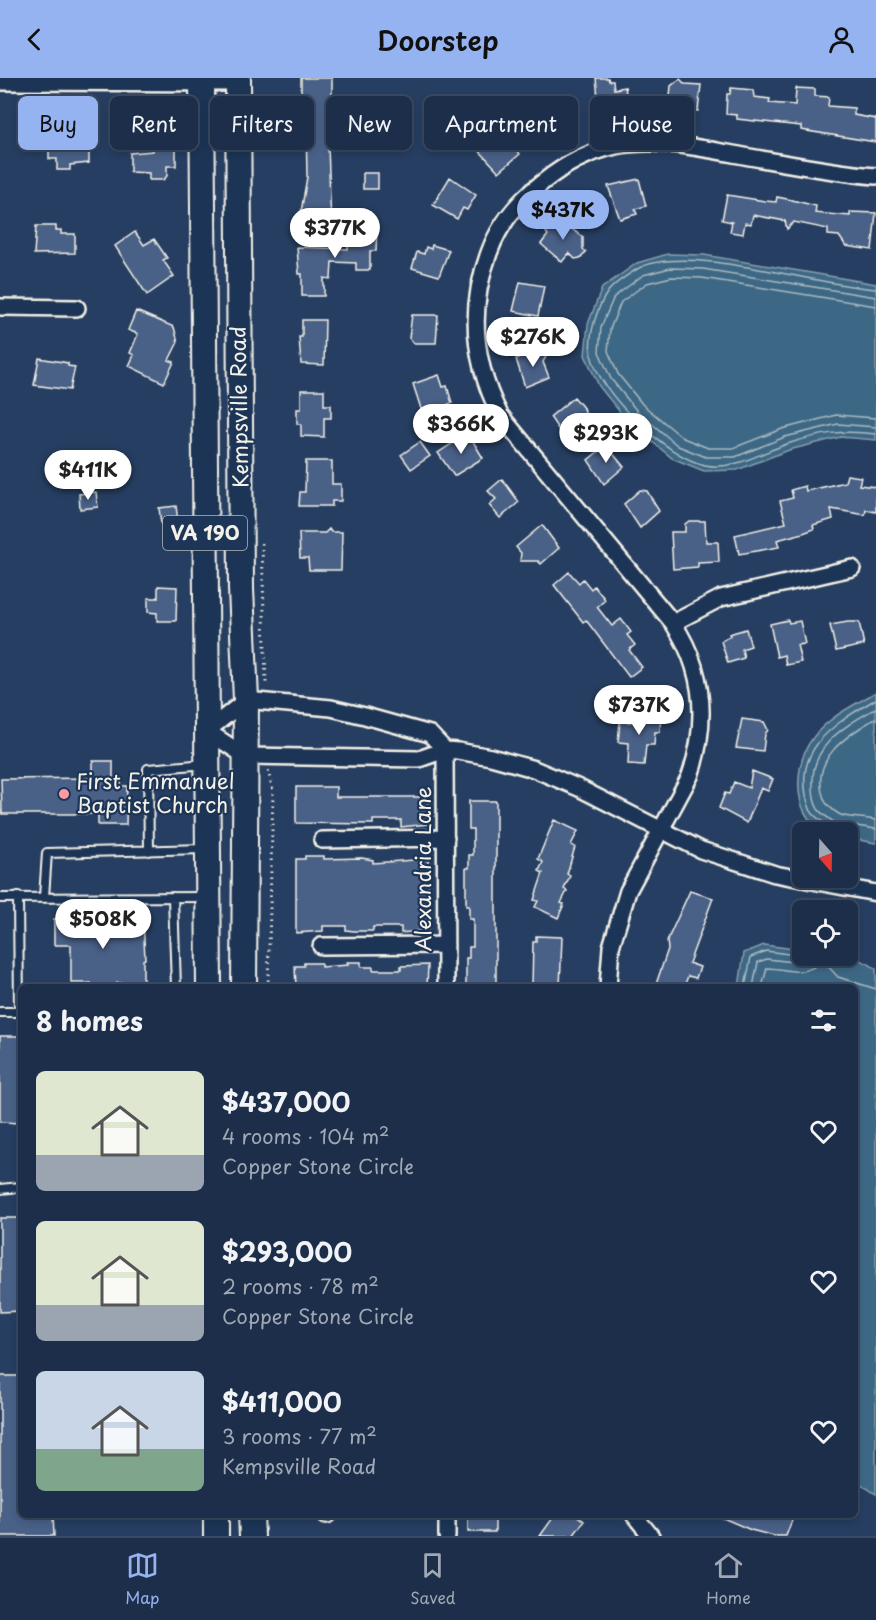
<!DOCTYPE html>
<meta charset="utf-8">
<style>
:root{--surface:#1c2e49;--page:#293a53;--text:#f1f3f6;--muted:#a0a8b4;--line:#3a4a61;--accent:#95b2f1}
body{margin:0;font-family:"Playpen Sans",sans-serif;background:var(--page);color:var(--text);height:100vh;display:flex;flex-direction:column;font-size:22px;white-space:nowrap}
*{box-sizing:border-box;margin:0}
p{font-size:20px;color:var(--muted)}
.icon{flex:none;width:33px;height:33px;fill:none;stroke:currentColor;stroke-width:2;stroke-linecap:round;stroke-linejoin:round}
.map{position:relative;flex:1;overflow:hidden}
.side{position:absolute;left:18px;top:906px;width:840px;height:534px;display:flex;flex-direction:column;background:var(--surface);border-radius:9px;box-shadow:0 3px 9px #0003,0 0 0 2px var(--line)}
.side>*{flex:none}
.top-card{position:absolute;left:18px;top:18px;width:840px;height:54px;display:flex;gap:12px}
.needle{width:39px;rotate:160deg}
.fabs{position:absolute;left:792px;top:744px;display:grid;gap:12px}
.fabs a{display:grid;place-items:center;width:66px;height:66px;border-radius:9px;background:var(--surface);box-shadow:0 3px 9px #0003,0 0 0 2px var(--line);font-size:30px}
.price{position:absolute;translate:-50% -51px;padding:0 14px;border-radius:21px;background:#fff;color:#222;font-size:20px;line-height:39px;filter:drop-shadow(0 2px 3px #0008)}
.price::after{content:'';position:absolute;left:50%;top:36px;width:18px;height:14px;margin-left:-9px;background:inherit;clip-path:polygon(0 0,100% 0,50% 100%)}
.price.active{background:var(--accent);color:#111}
ul{padding:0;list-style:none}
li{display:flex;align-items:center;gap:18px;height:150px;padding:0 18px}
li span{display:grid;place-items:center;flex:none;width:168px;height:120px;border-radius:9px;color:#555}
li>.icon{margin-inline-start:auto}
span .icon{width:72px;height:72px;fill:#fffc;stroke-width:1}
li b{font-size:26px}
h2{display:flex;justify-content:space-between;align-items:center;height:72px;padding:0 18px;font-size:26px}
.pill{padding:0 21px;border-radius:9px;background:var(--surface);box-shadow:0 3px 9px #0003,0 0 0 2px var(--line);font-size:21px;line-height:54px}
.pill.active{background:var(--accent);color:#111}
header{display:flex;justify-content:space-between;align-items:center;height:78px;padding:0 18px;background:var(--accent);color:#111;font-size:27px;font-weight:600}
.tabs{display:flex;justify-content:space-around;align-items:center;height:84px;border-top:2px solid var(--line);background:var(--surface);font-size:16px;color:var(--muted)}
.tabs a{display:grid;justify-items:center;gap:3px}
.tabs .active{color:var(--accent)}
.map>svg:first-child{display:block}
.water{fill:#3e6785;stroke:#879ead;stroke-width:1.5}
.lines{fill:none;stroke-linecap:round;stroke-linejoin:round}
.shore{stroke:#abbac0;stroke-width:1.5}
.building{fill:#486187;stroke:#f4f1e8;stroke-width:1.5}
.lane-casing{stroke:#f4f1e8;stroke-width:12}
.street-casing{stroke:#f4f1e8;stroke-width:20}
.primary-casing{stroke:#f4f1e8;stroke-width:28}
.path{stroke:#f4f1e8;stroke-width:3;stroke-dasharray:1.5 4.5;stroke-linecap:butt}
.lane{stroke:#1d3557;stroke-width:8}
.street{stroke:#1d3557;stroke-width:15}
.primary{stroke:#1d3557;stroke-width:24}
.poi-dot{fill:#ff9aa2;stroke:#1d3557;stroke-width:2}
.labels{text-anchor:middle;stroke-width:4.5;stroke-linejoin:round;paint-order:stroke}
.shield{fill:#1d3557;stroke:#b4b9bc;stroke-width:1.5}
.shield-label{font-size:20px;font-weight:bold;fill:#f4f1e8}
.street-label{font-size:21px;fill:#f4f1e8;stroke:#1d3557}
.poi-label{font-size:21px;fill:#f4f1e8;stroke:#1d3557;text-anchor:start}
</style>
<header><svg class="icon" aria-label="back" viewBox="0 0 24 24"><path d="M15 5l-7 7 7 7"/></svg>Doorstep<svg class="icon" aria-label="person" viewBox="0 0 24 24"><circle cx="12" cy="8" r="4"/><path d="M4 21q1-7 8-7t8 7"/></svg></header>
<div class="map">
<svg width="876" height="1458" viewBox="0 0 876 1458">
<rect width="100%" height="100%" fill="#263e61"/>
<filter id="ink" filterUnits="userSpaceOnUse"><feTurbulence type="fractalNoise" baseFrequency=".0167" numOctaves="2"/><feDisplacementMap in="SourceGraphic" scale="12" xChannelSelector="R" yChannelSelector="G"/><feConvolveMatrix kernelMatrix="1 2 1 2 8 2 1 2 1" color-interpolation-filters="sRGB"/></filter>
<g filter="url(#ink)">
<path class="water" d="M668 176 704 177 876 206V362L841 359 789 372 737 392 704 393 672 380 627 343 599 308 585 277 588 246 602 210 637 185Z
M876 614V765L848 760V754C842 754 834 756 829 754 792 745 793 690 810 664 825 640 853 628 876 614Z
M764 867 802 872V878C828 878 855 874 876 891V1416L855 1402V909H739L744 875Z"/>
<g class="lines">
<path class="shore" d="M876 211C818 208 688 165 639 190 630 195 612 207 607 215 597 230 588 258 591 276 598 315 667 379 705 387 734 393 760 375 787 366 821 355 841 352 876 356
M876 219 703 191 670 190 643 197 614 219 601 249 599 274 611 301 637 333 678 368 706 379H735L785 359 838 346 876 349
M876 228 702 200 671 199 647 205 621 224 610 251 608 273 618 296 643 327 683 360 708 370H733L782 351 836 337 876 340
M876 630C845 648 810 667 813 708 813 716 814 725 818 731 823 738 833 742 839 749L850 747 876 751
M876 640C847 657 809 681 824 721 826 727 838 737 844 738 854 740 865 740 876 742
M830 754C829 743 814 742 810 731 789 673 832 647 876 621
M745 909 751 879 766 873 803 878
M753 909 758 884 767 881 803 885 814 878
M762 909 767 890C793 891 801 900 823 883L838 899 876 911"/>
</g>
<path class="building" d="M301 0H332V43H327L331 146H299L307 99 306 43H301Z
M596 0H608L609 3H613L614 11 625 9 628 28 610 31 599 29Z
M680 1 685 6 701 7 698 33 669 28 671 8Z
M731 10 753 12 754 19 770 21 769 25 795 27 796 10 815 11V18L829 19 828 28 854 30V37L876 41V64L801 52V48L737 41V37L726 36 727 16H730Z
M559 20 571 44 546 54 536 36 537 25 544 28Z
M49 59H89V85L70 87V92H57V81H49Z
M153 60 176 61V88H167V98L163 102H149V95L130 94V75L153 73Z
M487 60 500 70 508 63 520 76 499 94 476 69Z
M363 95H378V111H363Z
M450 99 476 117 467 132 463 130 457 141 433 127Z
M639 101 646 128 635 131 637 136 620 141 608 108Z
M727 117 765 123 776 124 777 119 792 122 816 128 815 135 850 138V134L876 135 872 172 846 168 839 158 828 157V151L794 144 787 151 785 143 753 137 751 146 745 145 743 156 730 154 732 144 722 142Z
M557 141 583 159V171L586 174 580 180 575 181 569 175 562 184 541 166 548 157 546 154 550 149V143Z
M36 148H56V152H61V156H75V175L34 176Z
M349 149H377L376 173H370V192H356V185L332 184 331 201 324 200V218H302V196H299L297 169 348 171Z
M135 154 144 167 154 161 167 180 163 182 174 198 147 217 115 168Z
M432 167 449 172 439 198 412 190 417 174 424 176 426 169 431 171Z
M520 204 544 208 538 238 513 233Z
M136 233 174 249 178 264 169 282 174 284 164 305 129 288 134 277 130 275 138 256 128 252Z
M412 237H438L436 265H414L409 260Z
M302 242H325L324 287 301 286 299 259H302Z
M538 272 540 276 547 277 543 284 549 299 525 309 516 281Z
M39 280 68 285V288L75 289 70 312 34 307Z
M439 297 443 309 447 308 452 325 423 337 413 306Z
M301 312H324V327H331V340H324V359L301 358V346H297V331H301Z
M574 319 585 332 584 343 587 346 567 364 550 339Z
M468 355 483 380 454 398 438 375Z
M420 364 430 378 411 391 401 377Z
M606 367 624 389 604 406 588 382Z
M306 383H332V406H341V423H332V428H299L300 414H305Z
M847 397 861 399 859 407 876 409V434L866 432 865 437 831 431 833 441 813 447 814 451 803 455 777 462 779 469 739 476 735 457 786 445 780 423 793 420 791 412 805 408 806 413 845 404Z
M502 401 519 424 500 440 489 427 496 421 488 413Z
M640 412 647 413 659 433 640 450 624 426Z
M96 414 98 429 80 431 79 416Z
M176 428 178 444 161 446 159 430Z
M689 443H705L706 464H718L719 484 698 485V489L673 491 671 454H685V446Z
M542 447 559 470 541 486 538 483H520L521 475 516 469Z
M329 451 331 454H342L341 492H309L308 480H300L299 455H325Z
M569 494 579 505 583 501 591 511 594 508 604 520 605 522 597 529 612 548 621 541 631 554 627 557 635 567 629 572 642 589 629 599 586 542 583 544 554 507Z
M158 508 177 509 176 543H157V535L148 534V520H158Z
M788 542 789 545 800 543 805 566 797 567 801 584 786 587 784 577 777 579 770 546Z
M848 544H859L864 567 836 573 830 547Z
M746 551 751 568 742 571 744 580 728 585 721 563 730 558 729 556Z
M632 636 661 638 660 654H655L654 667H646L644 687 628 686 629 665 618 664 620 644H631Z
M742 641 764 644 768 652 765 656 763 673 736 670Z
M93 683H113V701L121 700V708H127L126 747H98V736H2L1 701 93 700Z
M752 693 773 701 768 713 761 710 747 745 719 730 725 715 729 716 734 704 749 710Z
M296 709H336V719H428V746L401 749V742H373V746L296 745Z
M469 723H496V909H466V880H469V869H473V841H469V828H466V790H469V777H473V751H469Z
M554 742 578 753 571 767 575 769 567 796 570 798 564 811 567 813 561 825 564 826 558 840 535 829 538 823 534 822 543 795 539 793 543 784 538 781Z
M305 778H324V781L362 780 373 782V785L428 781V852L401 855V849H373V853H354L346 852V848H323V853L296 855V781H305Z
M690 813 713 820 689 885 700 889 696 900 688 898 684 909H655L668 871 667 863Z
M54 841H143L145 881 143 882V905H117V909H91V905H71V867H54Z
M536 858 562 859 560 909H532L533 864H536Z
M347 884H361V889H373V892H401V888L428 887 427 909H296L295 888H304V885H321V889L348 887Z
M0 958H21V1045L0 1044Z
M0 1140H21V1233L0 1234Z
M0 1298H20L21 1437H53L54 1458H0Z
M468 1437H495V1454H468Z
M555 1437H576L584 1443 573 1458H540Z
M716 1437H794L786 1458H774L751 1452Z"/>
<g class="lines">
<g class="lane-casing">
<path id="lane" d="M149 773 148 691 206 686
M44 819 47 775 205 771
M173 819 176 909
M0 820 207 819
M0 934H19L18 819
M0 1111 21 1109"/>
</g>
<g class="street-casing">
<path id="street" d="M0 4 238 5
M0 229 77 230
M673 545 721 520 852 490
M445 672 430 656 365 638 331 630 246 622 207 653 245 678 419 681 445 672 458 673 491 679 534 691 579 710 701 772 775 796 876 815
M445 672 446 909
M322 762 446 760
M321 868 446 867
M608 909 611 869 628 813 690 698C708 645 705 593 673 545L500 337C473 284 468 231 489 175 499 147 519 122 543 104 564 87 589 74 616 68 655 60 694 69 733 76 780 84 828 94 876 98
M326 1437H327
M447 1437V1458
M634 1437 651 1458"/>
</g>
<g class="primary-casing">
<path id="primary" d="M202 0 209 909
M238 0 241 511 246 622 244 909
M216 1437V1458
M251 1437 252 1458"/>
</g>
<path class="path" d="M262 465 266 605
M268 909 273 713 268 692"/>
<use href="#lane" class="lane"/>
<use href="#street" class="street"/>
<use href="#primary" class="primary"/>
</g>
</g>
<circle class="poi-dot" cx="64" cy="716" r="6"/>
<g class="labels">
<rect class="shield" x="163" y="438" width="84" height="34" rx="4.5"/>
<g class="shield-label">
<text x="205" y="462">VA 190</text>
</g>
<g class="street-label">
<text transform="translate(240 329) rotate(-91)" y="7">Kempsville Road</text>
<text transform="translate(424 791) rotate(-90)" y="7">Alexandria Lane</text>
</g>
<g class="poi-label">
<text x="76" y="711">First Emmanuel<tspan x="76" dy="24">Baptist Church</tspan></text>
</g>
</g>
</svg>
<div class="fabs">
<a><svg class="needle" viewBox="-14 -14 28 28"><path d="M0-13l5 13h-10z" fill="#e53935"/><path d="M0 13l5-13h-10z" fill="#a0a8b4"/></svg></a>
<a><svg class="icon" aria-label="locate" viewBox="0 0 24 24"><circle cx="12" cy="12" r="6"/><path d="M12 2v4M12 18v4M2 12h4M18 12h4"/></svg></a>
</div>
<b class="price active" style="left:563px;top:163px">$437K</b>
<b class="price" style="left:335px;top:181px">$377K</b>
<b class="price" style="left:533px;top:290px">$276K</b>
<b class="price" style="left:461px;top:377px">$366K</b>
<b class="price" style="left:606px;top:386px">$293K</b>
<b class="price" style="left:88px;top:423px">$411K</b>
<b class="price" style="left:639px;top:658px">$737K</b>
<b class="price" style="left:103px;top:872px">$508K</b>
<div class="top-card">
<a class="pill active">Buy</a>
<a class="pill">Rent</a>
<a class="pill">Filters</a>
<a class="pill">New</a>
<a class="pill">Apartment</a>
<a class="pill">House</a>
</div>
<section class="side">
<h2>8 homes<svg class="icon" aria-label="filters" viewBox="0 0 24 24"><path d="M4 7h16M4 17h16"/><circle cx="9" cy="7" r="2"/><circle cx="15" cy="17" r="2"/></svg></h2>
<ul>
<li><span style="background:linear-gradient(#dfe7d0 70%,#9aa5b1 0)"><svg class="icon" aria-label="home" viewBox="0 0 24 24"><path d="M3 11l9-7 9 7M6 9v11h12V9"/></svg></span><div><b>$437,000</b><p>4 rooms · 104 m²</p><p>Copper Stone Circle</p></div><svg class="icon" aria-label="heart" viewBox="0 0 24 24"><path d="M12 20l-8-8c-3-5 5-10 8-4 3-6 11-1 8 4z"/></svg></li>
<li><span style="background:linear-gradient(#dfe7d0 70%,#9aa5b1 0)"><svg class="icon" aria-label="home" viewBox="0 0 24 24"><path d="M3 11l9-7 9 7M6 9v11h12V9"/></svg></span><div><b>$293,000</b><p>2 rooms · 78 m²</p><p>Copper Stone Circle</p></div><svg class="icon" aria-label="heart" viewBox="0 0 24 24"><path d="M12 20l-8-8c-3-5 5-10 8-4 3-6 11-1 8 4z"/></svg></li>
<li><span style="background:linear-gradient(#c9d6e8 65%,#7fa58c 0)"><svg class="icon" aria-label="home" viewBox="0 0 24 24"><path d="M3 11l9-7 9 7M6 9v11h12V9"/></svg></span><div><b>$411,000</b><p>3 rooms · 77 m²</p><p>Kempsville Road</p></div><svg class="icon" aria-label="heart" viewBox="0 0 24 24"><path d="M12 20l-8-8c-3-5 5-10 8-4 3-6 11-1 8 4z"/></svg></li>
</ul>
</section>
</div>
<nav class="tabs">
<a class="active"><svg class="icon" aria-label="map" viewBox="0 0 24 24"><path d="M3 6l6-2 6 2 6-2v14l-6 2-6-2-6 2zM9 4v14M15 6v14"/></svg>Map</a>
<a><svg class="icon" aria-label="saved" viewBox="0 0 24 24"><path d="M7 4h10v16l-5-4-5 4z"/></svg>Saved</a>
<a><svg class="icon" aria-label="home" viewBox="0 0 24 24"><path d="M3 11l9-7 9 7M6 9v11h12V9"/></svg>Home</a>
</nav>
